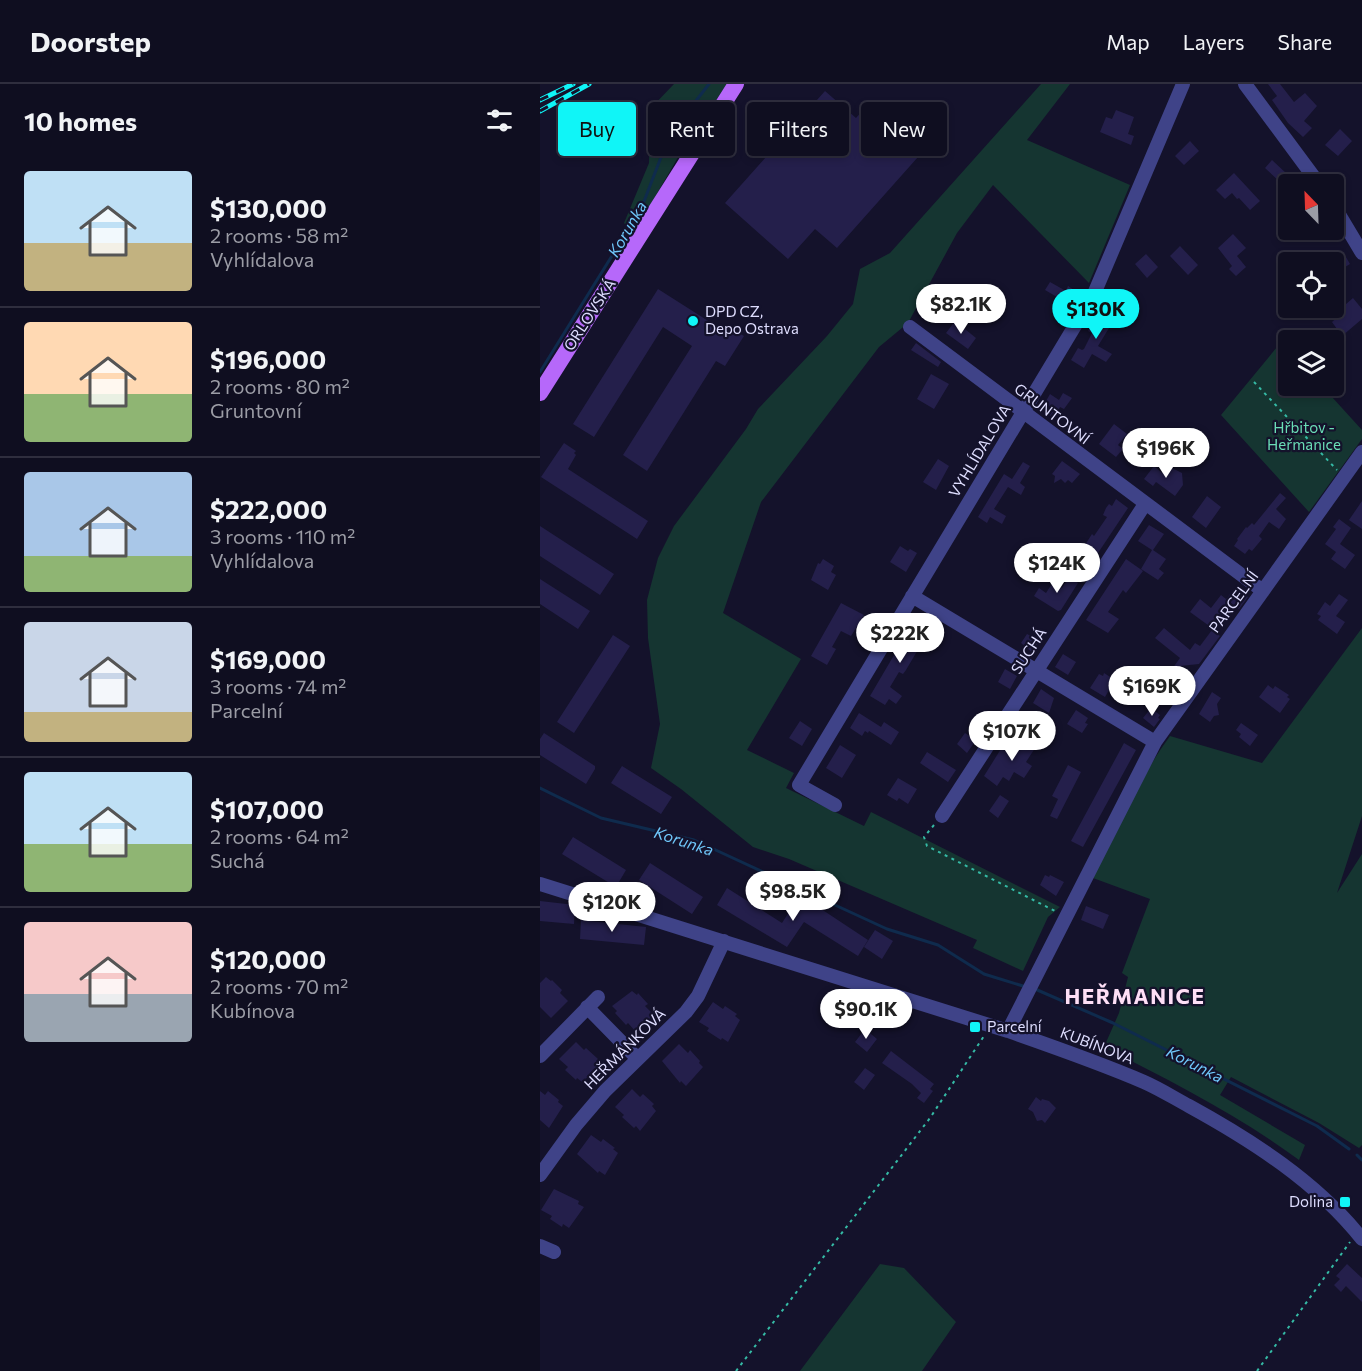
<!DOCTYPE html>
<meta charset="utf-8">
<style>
:root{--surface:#0f0e20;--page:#181729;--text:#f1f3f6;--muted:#9b9ca5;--line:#2f2e3e;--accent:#10f5f7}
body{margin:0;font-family:Commissioner,sans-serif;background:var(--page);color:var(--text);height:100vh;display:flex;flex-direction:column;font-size:22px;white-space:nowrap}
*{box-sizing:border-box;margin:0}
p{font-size:20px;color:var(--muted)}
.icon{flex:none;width:33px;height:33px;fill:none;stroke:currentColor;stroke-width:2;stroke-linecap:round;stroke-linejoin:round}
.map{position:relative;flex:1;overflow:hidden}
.sheet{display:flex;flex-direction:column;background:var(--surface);width:540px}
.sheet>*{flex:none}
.guide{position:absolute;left:18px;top:18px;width:570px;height:54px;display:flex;gap:12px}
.needle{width:39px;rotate:337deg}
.buttons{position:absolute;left:738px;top:90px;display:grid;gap:12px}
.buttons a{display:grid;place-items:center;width:66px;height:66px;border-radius:6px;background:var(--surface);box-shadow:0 3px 9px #0003,0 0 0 2px var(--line);font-size:30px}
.price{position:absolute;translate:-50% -51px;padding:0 14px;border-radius:21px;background:#fff;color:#222;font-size:20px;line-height:39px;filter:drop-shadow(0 2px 3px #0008)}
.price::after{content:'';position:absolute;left:50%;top:36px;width:18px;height:14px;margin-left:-9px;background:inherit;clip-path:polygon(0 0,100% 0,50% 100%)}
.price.on{background:var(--accent);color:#111}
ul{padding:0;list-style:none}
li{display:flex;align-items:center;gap:18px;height:150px;padding:0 24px}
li+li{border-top:2px solid var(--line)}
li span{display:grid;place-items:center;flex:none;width:168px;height:120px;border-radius:6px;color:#555}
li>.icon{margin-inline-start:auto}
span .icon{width:72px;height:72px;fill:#fffc;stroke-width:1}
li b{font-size:26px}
h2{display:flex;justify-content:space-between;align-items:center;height:72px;padding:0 24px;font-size:26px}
.tag{padding:0 21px;border-radius:6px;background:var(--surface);box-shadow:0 3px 9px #0003,0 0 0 2px var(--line);font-size:21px;line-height:54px}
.tag.on{background:var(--accent);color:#111}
header{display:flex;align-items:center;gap:36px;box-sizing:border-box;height:84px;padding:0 30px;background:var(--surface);border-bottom:2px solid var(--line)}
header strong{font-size:28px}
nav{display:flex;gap:33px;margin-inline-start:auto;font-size:21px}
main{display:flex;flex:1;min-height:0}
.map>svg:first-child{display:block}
.green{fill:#153531}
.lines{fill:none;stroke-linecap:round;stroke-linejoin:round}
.stream{stroke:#0f2b4d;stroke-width:3}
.building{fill:#241f4b}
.path{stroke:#35baa5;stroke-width:2;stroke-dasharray:3 4.5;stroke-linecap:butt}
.minor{stroke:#3f4388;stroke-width:14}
.major{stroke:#b668fa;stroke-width:16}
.rail-casing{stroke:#10f5f7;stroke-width:5}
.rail{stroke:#14122b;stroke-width:3;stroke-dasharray:9;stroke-linecap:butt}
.poi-dot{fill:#10f5f7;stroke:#14122b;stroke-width:2}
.labels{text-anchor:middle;stroke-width:4.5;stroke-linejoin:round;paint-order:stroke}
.poi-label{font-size:15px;fill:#deddfe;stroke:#14122b;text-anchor:start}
.street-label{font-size:15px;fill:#deddfe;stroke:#14122b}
.park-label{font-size:15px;fill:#6addb6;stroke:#14122b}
.water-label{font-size:16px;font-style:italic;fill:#6fc7fa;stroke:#14122b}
.district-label{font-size:21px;font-weight:bold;letter-spacing:1.5px;fill:#fedff6;stroke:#14122b}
</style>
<header>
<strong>Doorstep</strong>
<nav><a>Map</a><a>Layers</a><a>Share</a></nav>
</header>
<main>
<section class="sheet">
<h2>10 homes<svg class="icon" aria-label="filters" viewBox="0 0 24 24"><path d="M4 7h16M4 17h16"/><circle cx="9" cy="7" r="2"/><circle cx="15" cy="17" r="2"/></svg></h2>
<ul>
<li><span style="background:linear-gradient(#bfe0f5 60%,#c2b280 0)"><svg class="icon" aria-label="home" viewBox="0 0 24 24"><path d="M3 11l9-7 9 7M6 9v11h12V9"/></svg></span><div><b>$130,000</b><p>2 rooms · 58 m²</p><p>Vyhlídalova</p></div></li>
<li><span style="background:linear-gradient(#ffd9b3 60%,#8fb573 0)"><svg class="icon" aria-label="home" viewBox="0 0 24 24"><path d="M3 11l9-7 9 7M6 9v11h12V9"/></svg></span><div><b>$196,000</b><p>2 rooms · 80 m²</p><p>Gruntovní</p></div></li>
<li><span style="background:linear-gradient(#a9c7e8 70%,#8fb573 0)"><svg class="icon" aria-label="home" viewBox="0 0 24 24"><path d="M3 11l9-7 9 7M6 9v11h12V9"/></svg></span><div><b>$222,000</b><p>3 rooms · 110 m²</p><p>Vyhlídalova</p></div></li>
<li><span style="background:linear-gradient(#c9d6e8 75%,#c2b280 0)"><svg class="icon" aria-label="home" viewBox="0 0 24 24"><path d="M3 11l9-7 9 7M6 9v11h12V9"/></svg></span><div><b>$169,000</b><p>3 rooms · 74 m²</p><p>Parcelní</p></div></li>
<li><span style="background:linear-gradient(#bfe0f5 60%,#8fb573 0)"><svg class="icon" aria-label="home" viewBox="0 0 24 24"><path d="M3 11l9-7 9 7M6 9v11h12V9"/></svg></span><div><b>$107,000</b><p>2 rooms · 64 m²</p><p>Suchá</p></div></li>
<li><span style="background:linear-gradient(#f6c9c9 60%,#9aa5b1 0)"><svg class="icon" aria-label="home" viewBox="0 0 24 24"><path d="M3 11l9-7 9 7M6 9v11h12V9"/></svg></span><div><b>$120,000</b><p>2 rooms · 70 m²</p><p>Kubínova</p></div></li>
</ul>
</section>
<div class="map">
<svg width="822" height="1287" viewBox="0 0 822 1287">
<rect width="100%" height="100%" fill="#14122b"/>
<path class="green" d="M134 0H187L144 63 94 149 84 139 109 79 110 25Z
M501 0H530L487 56 590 101 549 199 453 101 417 149 368 239 339 263 221 418 183 529 261 575 207 666 254 689 246 704 324 742 331 728 520 823 508 833 483 887 433 864 437 856 249 775 213 763 141 705 111 684 120 640 108 554 107 516 118 474 134 442 206 345 218 325 287 252 313 220 320 185 350 169Z
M742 257 748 264V302H782L822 346V355L769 428 681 331Z
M822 544V732L797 809 822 770V1061L819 1064 779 1039 691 993 680 1011 765 1061 759 1076C698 1031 631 997 564 963L579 929 588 893 582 889 610 815 553 794C576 745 598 696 630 652L722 679Z
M340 1180 364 1184 416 1238 382 1287H260Z"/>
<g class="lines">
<path class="stream" d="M0 288 101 125 130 50 169 0
M0 704 61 734 154 756 347 845 398 861 444 890 483 902
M495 905 573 939 777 1042 809 1065
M817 1071 822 1076"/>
</g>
<path class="building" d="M728 0H740L754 18 765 9 777 22 764 37 772 44 763 53 748 39 732 16 737 12Z
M285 7 316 34 324 25 378 73 297 164 275 145 248 175 185 119Z
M576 26 594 33 588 50 594 52 591 61 560 48 566 33 572 35Z
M800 45 812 57 798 72 785 61Z
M650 57 659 67 644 81 635 72Z
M732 76 747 90 740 98 725 84Z
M694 89 720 117 710 126 699 114 697 115 692 109 685 115 676 106Z
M693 150 706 164 697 172 706 183 696 192 689 185 692 182 678 164Z
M640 162 658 181 648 191 630 172Z
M803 168 810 180 797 188 794 182V174Z
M606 170 618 183 607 194 595 180Z
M510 198 526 207 528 202 537 208 529 220 505 206Z
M118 205 184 247 188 242 204 252 185 282 176 277 107 387 83 371 152 262 123 243 54 353 33 340Z
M813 214 822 225V235L802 252 792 238 801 230 798 227Z
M566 224 577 231 558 262 572 270 566 278 552 270 544 284 531 276 538 264 542 266 544 265 552 249 548 247 556 234 558 235 560 233Z
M415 237 436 254 428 265 406 249Z
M376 259 401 278 398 283 371 266Z
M391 290 409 300 394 325 377 315Z
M523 309 532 314 524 325 520 323 514 334 501 326 510 310 519 316Z
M574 340 587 350 578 361 583 365 576 373 559 360Z
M24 359 36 367 34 369 36 371 28 385 108 437 97 455 1 393Z
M398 375 409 382 396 406 383 398Z
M522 377 540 390 532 399 528 396 525 399 521 395 514 399 515 392 512 390Z
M483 378 490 382 480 399 485 403 481 411 468 403 454 425 466 432 462 440 450 433 447 439 438 433 464 390 472 395Z
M614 382 622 389 628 382 642 389 643 401 635 412 616 398 613 402 604 395Z
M740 409 746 414 736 425 746 435 739 445 729 438 719 452 722 455 712 467 709 465 705 470 694 462 698 456 697 455 706 443 707 444 712 439 714 441Z
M667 412 681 423 666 444 652 433Z
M576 415 588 424 558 469 545 461 552 450 554 452 567 433 563 431 566 424 569 420 572 422Z
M822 417V445L809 436Z
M799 435 811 444 800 460 815 471 805 485 791 475 796 468 785 460 796 445 793 443Z
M609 441 624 450 613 466 626 475 619 485 624 489 618 496 601 485 612 466 598 457Z
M0 442 74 490 60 511 0 472Z
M360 462 368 467 370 465 377 469 366 488 350 478Z
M283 475 294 482 291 488 296 491 288 506 271 496 278 479 280 480Z
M586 475 603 487 586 509 583 506 568 528 579 535 568 549 546 536Z
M529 493 538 499 521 526 518 527 494 512 499 504 506 509 513 498 522 504Z
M0 495 50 527 38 545 0 520Z
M695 504 708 513 699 525 691 519 672 544 650 528 660 515 671 524 681 511 686 515Z
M799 510 808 516 796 532 805 538 797 550 778 536 781 532 777 530 785 518 790 522Z
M301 519 324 531 311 552 301 547 292 563 296 565 287 581 271 572Z
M374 537 389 547 366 586 363 590 359 588 350 603 362 612 356 620 349 615 345 621 330 612Z
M624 544 650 566 655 559 660 562 672 546 680 552 659 580 640 582 652 591 638 608 634 605 633 607 622 599 640 574 615 554Z
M487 550 499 556 493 569 481 559Z
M73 551 90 562 34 649 17 638Z
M523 570 536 578 528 591 515 583Z
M465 585 477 592 470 605 458 598Z
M564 589 575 596 565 613 550 604 559 590 563 592Z
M728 601 733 605 735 602 749 611 747 613 750 615 740 629 719 613Z
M501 605 514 614 509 629 493 619Z
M672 608 681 614 677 620 679 631 674 632 670 638 659 630Z
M611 624 620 631 618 634 620 635 614 643 603 634Z
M536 626 548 634 545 639 548 640 542 649 527 640Z
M319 629 341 643 344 638 359 648 351 661 329 647 328 649 325 647 322 652 310 644Z
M260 637 272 645 262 662 249 654Z
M701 639 718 651 710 662 699 653 701 650 696 646Z
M4 649 55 682V685L46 700 0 671V655Z
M425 649 436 656 427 669 417 660Z
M488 650 499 658 486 678 492 682 484 694 474 688 469 697 463 693 457 702 444 692 464 660 475 668Z
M584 659 596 666 543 763 531 757Z
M300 661 316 671 302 694 286 684Z
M387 668 416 686 408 698 380 679Z
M528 681 541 688 517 735 510 732 518 715 512 712Z
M82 682 132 713 121 730 71 699Z
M358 694 377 705 368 720 359 714 357 717 347 711Z
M460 711 469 717 458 734 449 727Z
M33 753 86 786 76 803 22 770Z
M110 779 163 813 152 830 99 796Z
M505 791 509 793 510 791 524 798 516 812 500 801Z
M187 804 242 839 260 811 328 856 318 872 264 838 247 863 177 821Z
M0 817 35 821 34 840 0 837Z
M546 822 569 831 563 845 541 836Z
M41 836 106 843 104 861 40 855Z
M335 846 353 857 342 875 324 863Z
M6 893 11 897 12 896 22 906 20 909 28 917 11 934 0 923V899Z
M92 907 97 911 98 909 108 920 105 922 114 931 96 948 88 939 86 941 75 929 77 927 72 922Z
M173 918 183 925 185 922 197 930 195 932 200 936 188 958 182 954 181 956 167 947 169 944 159 938Z
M325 945 337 955 327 968 315 958Z
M36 958 44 966 46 964 58 975 56 977 61 981 42 998 37 994 36 996 25 986 28 983 19 975Z
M139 960 148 969 150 966 160 977 159 979 163 983 146 1002 141 997 140 999 122 977Z
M351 967 394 1000 390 1005 393 1007 384 1019 377 1014 381 1009 372 1000 342 979Z
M325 984 335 991 324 1006 314 998Z
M92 1005 100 1013 103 1010 114 1020 112 1022 116 1027 100 1047 96 1042 94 1044 82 1033 84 1031 75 1023Z
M0 1007 5 1011 8 1007 19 1016 18 1018 23 1022 9 1044 0 1036Z
M496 1013 501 1017 502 1015 509 1017 516 1024 505 1039 502 1036 497 1037 493 1028 488 1025Z
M51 1051 61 1058 63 1055 75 1064 73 1065 78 1069 65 1091 59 1087 58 1089 37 1070Z
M14 1105 39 1117 38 1120 44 1123 29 1144 23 1140 22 1143 10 1135 12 1132 1 1126Z
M807 1180 822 1194V1218L806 1202 801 1208 794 1201 800 1195 796 1192Z"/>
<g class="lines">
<path class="path" d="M714 298 797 386
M394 741 384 753 387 762 515 827
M196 1287 390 1034 444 952
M717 1287 810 1158"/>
<path class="minor" d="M705 0 779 100
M794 122 822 169
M370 243 723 507
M372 512 615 658
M295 721 259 701 554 210 643 0
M402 732 605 420
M0 800 468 947C514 963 560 979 604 998 620 1005 634 1014 649 1022 711 1056 777 1098 822 1155
M47 923 97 974
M468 947 615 658 822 368
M0 972 58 913
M0 1091 36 1041 65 1007 146 928 158 912 184 857
M0 1162 14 1168"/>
<path class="major" d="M0 309 196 0"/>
<g class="rail-casing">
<path id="rail" d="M0 16 33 0
M0 27 49 0"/>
</g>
<use href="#rail" class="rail"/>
</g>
<g class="poi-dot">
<circle cx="153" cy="237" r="6"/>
<rect x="429" y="937" width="12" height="12" rx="3"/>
<rect x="799" y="1112" width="12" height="12" rx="3"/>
</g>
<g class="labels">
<g class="poi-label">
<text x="165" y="233">DPD CZ,<tspan x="165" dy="17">Depo Ostrava</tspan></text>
<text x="447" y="948">Parcelní</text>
<text x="793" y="1123" text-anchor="end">Dolina</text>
</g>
<g class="street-label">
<text transform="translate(50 231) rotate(-57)" y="5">ORLOVSKÁ</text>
<text transform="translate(512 330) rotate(37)" y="5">GRUNTOVNÍ</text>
<text transform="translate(440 367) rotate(-59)" y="5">VYHLÍDALOVA</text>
<text transform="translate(694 518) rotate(-54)" y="5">PARCELNÍ</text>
<text transform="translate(489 567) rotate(-57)" y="5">SUCHÁ</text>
<text transform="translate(557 962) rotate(21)" y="5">KUBÍNOVA</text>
<text transform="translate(85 965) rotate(-45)" y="5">HEŘMÁNKOVÁ</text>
</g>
<g class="park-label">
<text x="764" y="349">Hřbitov -<tspan x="764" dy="17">Heřmanice</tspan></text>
</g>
<g class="water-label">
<text transform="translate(87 145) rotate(-60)" y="6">Korunka</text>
<text transform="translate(144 757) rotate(18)" y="6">Korunka</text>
<text transform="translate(655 980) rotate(27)" y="6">Korunka</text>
</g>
<g class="district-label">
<text x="595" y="920">HEŘMANICE</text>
</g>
</g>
</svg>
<div class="buttons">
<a><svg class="needle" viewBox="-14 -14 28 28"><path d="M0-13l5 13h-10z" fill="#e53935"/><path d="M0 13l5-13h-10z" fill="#9b9ca5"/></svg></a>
<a><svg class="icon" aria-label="locate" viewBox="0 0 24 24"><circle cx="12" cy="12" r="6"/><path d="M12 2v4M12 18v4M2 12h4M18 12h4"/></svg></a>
<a><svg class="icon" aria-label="layers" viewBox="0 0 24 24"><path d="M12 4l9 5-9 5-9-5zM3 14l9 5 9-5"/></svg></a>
</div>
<b class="price" style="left:421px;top:251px">$82.1K</b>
<b class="price on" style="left:556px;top:256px">$130K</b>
<b class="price" style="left:626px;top:395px">$196K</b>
<b class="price" style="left:517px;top:510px">$124K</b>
<b class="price" style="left:360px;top:580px">$222K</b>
<b class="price" style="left:612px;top:633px">$169K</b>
<b class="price" style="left:472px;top:678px">$107K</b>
<b class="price" style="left:253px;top:838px">$98.5K</b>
<b class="price" style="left:72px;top:849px">$120K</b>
<b class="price" style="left:326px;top:956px">$90.1K</b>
<div class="guide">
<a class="tag on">Buy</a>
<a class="tag">Rent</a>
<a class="tag">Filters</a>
<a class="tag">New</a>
</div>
</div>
</main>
